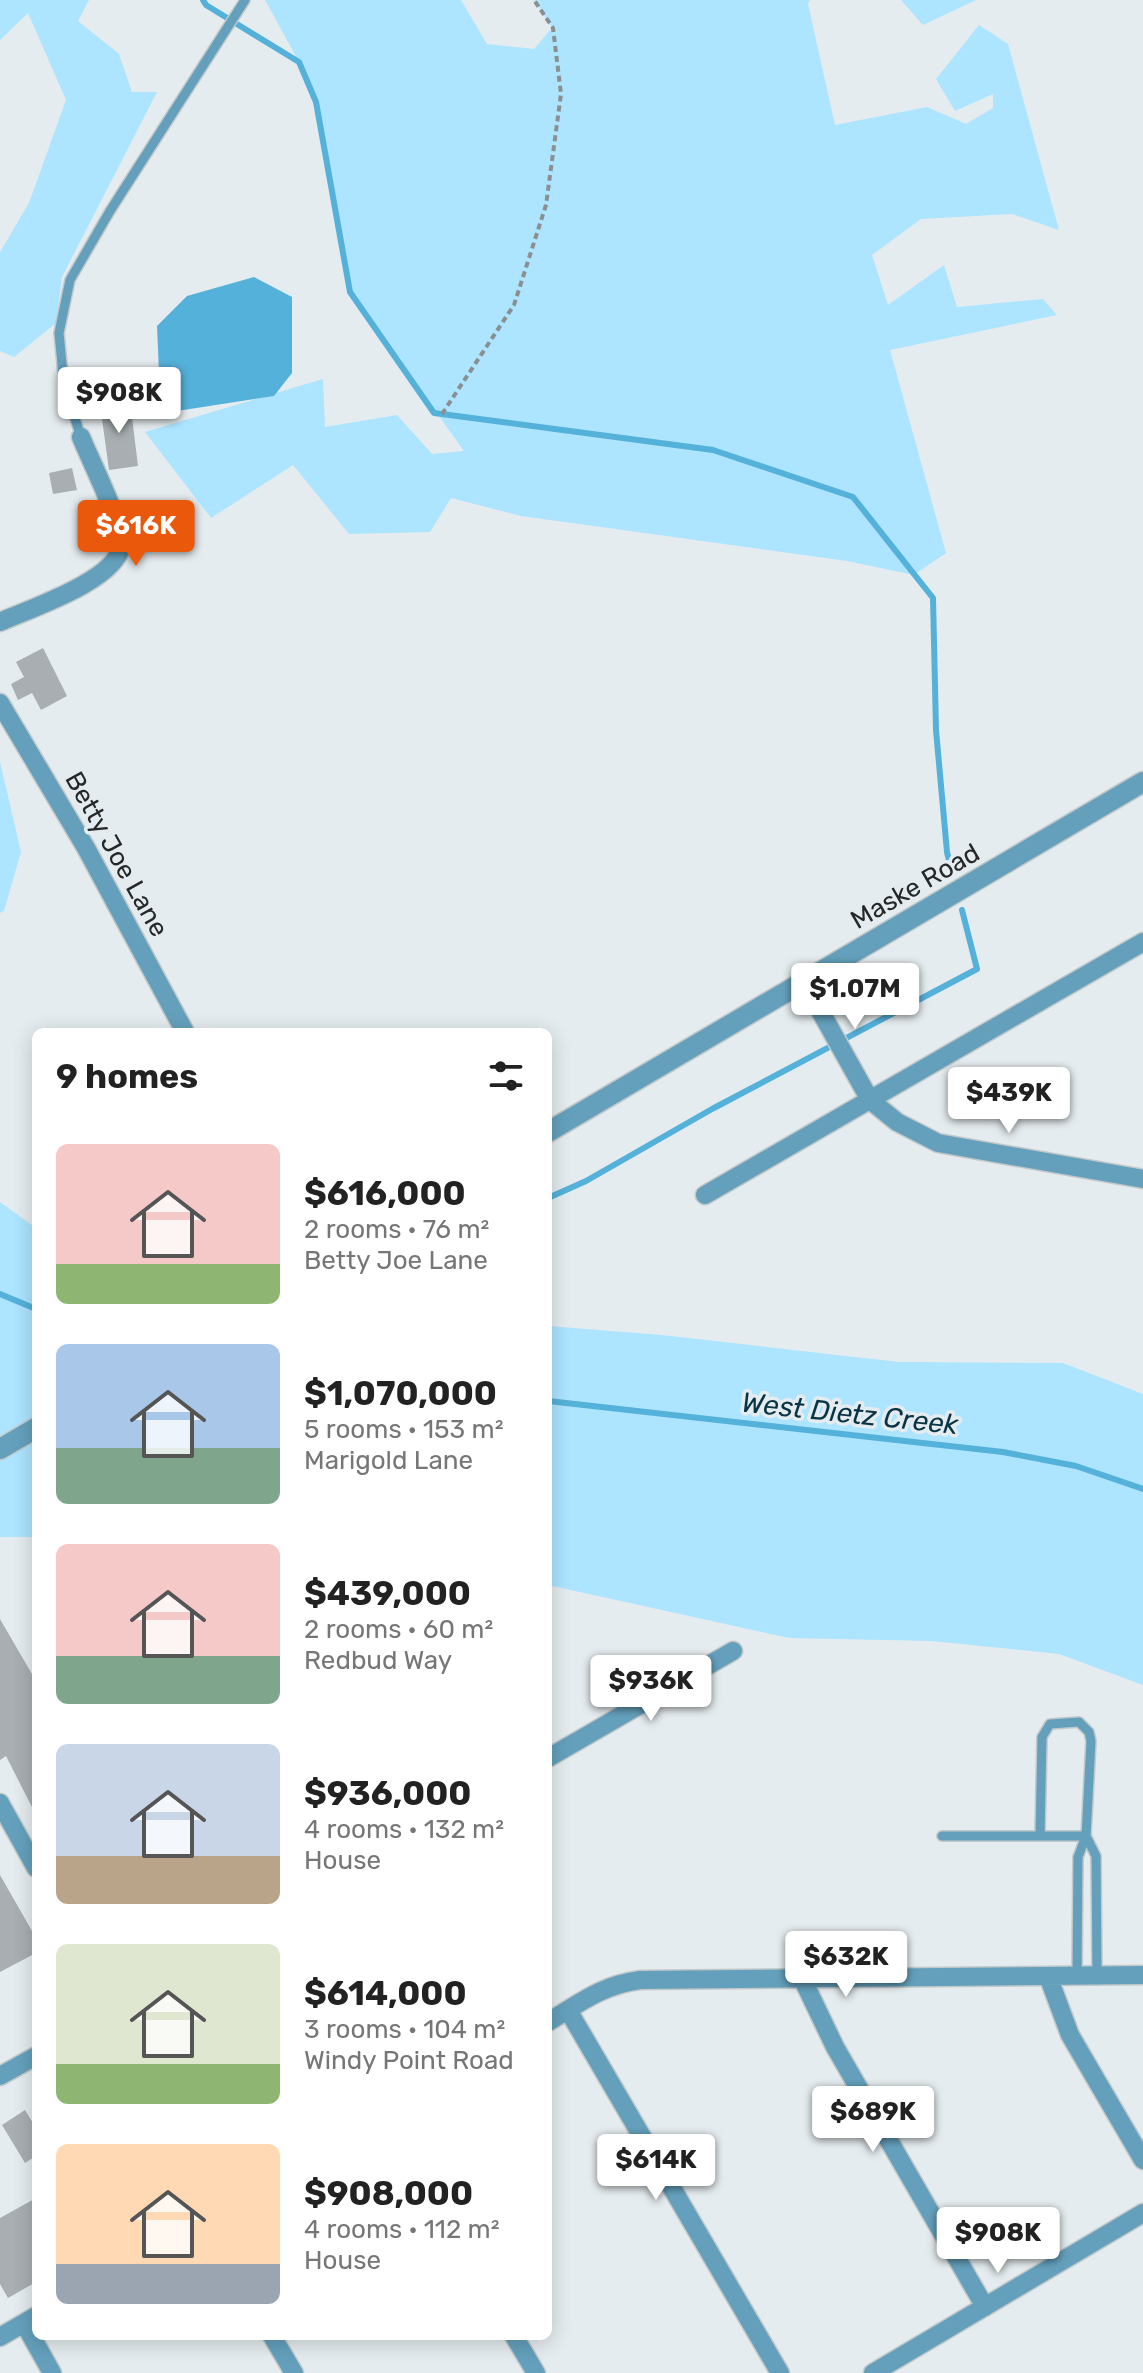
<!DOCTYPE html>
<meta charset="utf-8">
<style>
:root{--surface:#fff;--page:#f2f2f2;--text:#222;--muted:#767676;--accent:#ea580c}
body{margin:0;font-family:Rubik,sans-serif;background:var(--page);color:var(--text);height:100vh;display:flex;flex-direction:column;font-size:30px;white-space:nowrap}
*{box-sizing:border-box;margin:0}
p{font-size:26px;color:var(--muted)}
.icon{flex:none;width:44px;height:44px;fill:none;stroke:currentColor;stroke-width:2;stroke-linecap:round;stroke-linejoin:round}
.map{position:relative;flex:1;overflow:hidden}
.details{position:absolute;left:32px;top:1028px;width:520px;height:1312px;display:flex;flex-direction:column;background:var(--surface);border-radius:12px;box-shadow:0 4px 20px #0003}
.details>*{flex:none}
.price{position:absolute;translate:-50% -68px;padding:0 18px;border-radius:8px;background:#fff;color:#222;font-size:26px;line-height:52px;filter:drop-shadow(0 2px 4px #0008)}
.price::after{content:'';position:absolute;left:50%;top:48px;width:24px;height:18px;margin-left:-12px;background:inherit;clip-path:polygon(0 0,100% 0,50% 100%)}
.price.on{background:var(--accent);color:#fff}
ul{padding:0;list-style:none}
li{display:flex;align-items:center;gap:24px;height:200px;padding:0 24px}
li span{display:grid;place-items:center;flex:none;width:224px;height:160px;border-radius:12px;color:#555}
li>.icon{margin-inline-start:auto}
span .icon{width:96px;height:96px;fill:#fffc;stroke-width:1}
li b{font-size:34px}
h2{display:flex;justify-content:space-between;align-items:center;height:96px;padding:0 24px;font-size:34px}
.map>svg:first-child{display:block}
.green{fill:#ade4ff}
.water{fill:#54b1da}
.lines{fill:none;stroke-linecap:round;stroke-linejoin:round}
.stream{stroke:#54b1da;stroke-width:6}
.building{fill:#a8aeb2}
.service-casing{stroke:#c2c9cb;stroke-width:12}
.minor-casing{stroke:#c2c9cb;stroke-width:21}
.tertiary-casing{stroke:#c2c9cb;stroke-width:23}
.path{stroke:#8a8f91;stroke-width:4;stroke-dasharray:6 4;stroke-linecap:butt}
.service{stroke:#64a0bc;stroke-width:9}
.minor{stroke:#64a0bc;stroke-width:18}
.tertiary{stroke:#64a0bc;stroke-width:20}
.labels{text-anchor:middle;stroke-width:7;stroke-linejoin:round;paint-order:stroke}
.street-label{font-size:26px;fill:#252829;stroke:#e5ecef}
.water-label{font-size:28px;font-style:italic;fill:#093445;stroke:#e5ecef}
</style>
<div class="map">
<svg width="1143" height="2373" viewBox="0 0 1143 2373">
<rect width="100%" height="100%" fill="#e5ecef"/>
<path class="green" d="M0 0H89L78 21 119 54 132 92H157L62 277 56 323 14 357 0 351V252L29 203 66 100 28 13 0 40Z
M265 0H461L487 44 534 49 552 28 534 0H810L808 4 835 125 927 107 966 124 993 108V94L955 111 936 79 979 25 1008 44 1059 230 1012 214 921 219 872 255 888 305 944 265 957 307 1043 299 1057 315 890 350 946 553 914 575 847 561 521 516 451 498 430 532 349 534 293 465 211 518 145 432 323 379 325 427 397 415 432 454 464 451 350 292 316 102 299 62Z
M901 0H976L923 25Z
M0 762 21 852 4 911 0 913Z
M0 1202 36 1228V1537H0Z
M548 1326 662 1335 899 1362 1063 1363 1143 1394V1685L1059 1654 932 1641 789 1638 548 1585Z"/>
<path class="water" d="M254 277 292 297V373L274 396 177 411 160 397 157 326 187 296Z"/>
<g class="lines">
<path class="stream" d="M203 0 206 5 299 62 316 102 350 292 434 413 713 450 853 497 933 598 936 730 947 852 952 873
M548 1198 586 1181 712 1109 977 969 962 910
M0 1294 36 1309
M548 1401 1003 1452 1076 1466 1143 1489"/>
</g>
<path class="building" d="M130 401 138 466 109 470 100 404Z
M72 468 77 490 53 494 49 473Z
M43 648 67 696 41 710 32 693 18 700 11 684 24 677 16 662Z
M0 1619 36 1681V1815L6 1756 0 1760Z
M0 1875 36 1938V1953L0 1972Z
M25 2110 36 2128V2156L25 2163 2 2125Z
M36 2198V2282L8 2298 0 2284V2218Z"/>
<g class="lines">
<g class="service-casing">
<path id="service" d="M81 437 64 385 59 333 70 280 110 211 245 0
M942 1836H1086
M1040 1836 1042 1737 1050 1724 1079 1722 1089 1732 1091 1741 1086 1836 1078 1857 1077 1976
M1086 1836 1096 1856 1097 1975"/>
</g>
<g class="minor-casing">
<path id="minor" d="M0 622C29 609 117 580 121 546 123 524 90 460 81 437
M0 703 86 848 185 1032
M804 982 870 1100 897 1122 938 1143 1143 1179
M705 1195 1143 942
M548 1758 733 1651
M0 1803 36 1868
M1048 1976 1070 2035 1143 2160
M802 1978 835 2047 985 2307
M568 2010 780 2373
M548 2022C580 2003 602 1985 640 1980L1143 1975
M0 2076 36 2056
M24 2323 52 2373
M272 2336 294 2373
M514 2336 536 2373
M0 2337 36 2316
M873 2373 1143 2213"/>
</g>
<g class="tertiary-casing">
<path id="tertiary" d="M548 1132 1143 782
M0 1449 36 1428"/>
</g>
<path class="path" d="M442 414 514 305 546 205 561 94 553 28 534 0"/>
<use href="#service" class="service"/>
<use href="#minor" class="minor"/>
<use href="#tertiary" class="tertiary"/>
</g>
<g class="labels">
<g class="street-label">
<text transform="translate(117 854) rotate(61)" y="9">Betty Joe Lane</text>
<text transform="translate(915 886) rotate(-30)" y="9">Maske Road</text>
</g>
<g class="water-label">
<text transform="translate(850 1413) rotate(6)" y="10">West Dietz Creek</text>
</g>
</g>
</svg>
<b class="price" style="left:119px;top:435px">$908K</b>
<b class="price on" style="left:136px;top:568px">$616K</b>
<b class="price" style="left:855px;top:1031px">$1.07M</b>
<b class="price" style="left:1009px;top:1135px">$439K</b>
<b class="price" style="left:651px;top:1723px">$936K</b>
<b class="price" style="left:846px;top:1999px">$632K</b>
<b class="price" style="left:873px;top:2154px">$689K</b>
<b class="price" style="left:656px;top:2202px">$614K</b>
<b class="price" style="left:998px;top:2275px">$908K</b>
<section class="details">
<h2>9 homes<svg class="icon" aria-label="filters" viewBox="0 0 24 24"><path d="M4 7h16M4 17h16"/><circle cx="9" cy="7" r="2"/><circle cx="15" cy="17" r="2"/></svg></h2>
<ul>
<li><span style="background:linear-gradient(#f6c9c9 75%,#8fb573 0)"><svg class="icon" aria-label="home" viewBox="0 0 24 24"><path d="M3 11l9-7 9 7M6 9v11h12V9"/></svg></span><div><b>$616,000</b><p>2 rooms · 76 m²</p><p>Betty Joe Lane</p></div></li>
<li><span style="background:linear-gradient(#a9c7e8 65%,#7fa58c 0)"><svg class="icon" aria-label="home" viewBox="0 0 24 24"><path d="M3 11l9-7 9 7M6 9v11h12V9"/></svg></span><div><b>$1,070,000</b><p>5 rooms · 153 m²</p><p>Marigold Lane</p></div></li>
<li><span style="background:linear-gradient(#f6c9c9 70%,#7fa58c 0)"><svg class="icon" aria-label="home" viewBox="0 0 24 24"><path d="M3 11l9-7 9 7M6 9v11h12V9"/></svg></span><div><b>$439,000</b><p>2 rooms · 60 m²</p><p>Redbud Way</p></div></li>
<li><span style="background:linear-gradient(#c9d6e8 70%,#b9a48a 0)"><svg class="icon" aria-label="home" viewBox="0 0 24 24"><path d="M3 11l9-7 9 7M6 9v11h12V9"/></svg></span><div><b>$936,000</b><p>4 rooms · 132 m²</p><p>House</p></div></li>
<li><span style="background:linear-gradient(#dfe7d0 75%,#8fb573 0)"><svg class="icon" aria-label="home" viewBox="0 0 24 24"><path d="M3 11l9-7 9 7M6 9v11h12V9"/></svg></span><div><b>$614,000</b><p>3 rooms · 104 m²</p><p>Windy Point Road</p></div></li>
<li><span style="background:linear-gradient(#ffd9b3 75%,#9aa5b1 0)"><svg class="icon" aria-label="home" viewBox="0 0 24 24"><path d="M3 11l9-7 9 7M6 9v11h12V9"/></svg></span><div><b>$908,000</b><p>4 rooms · 112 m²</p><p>House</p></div></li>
</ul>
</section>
</div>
